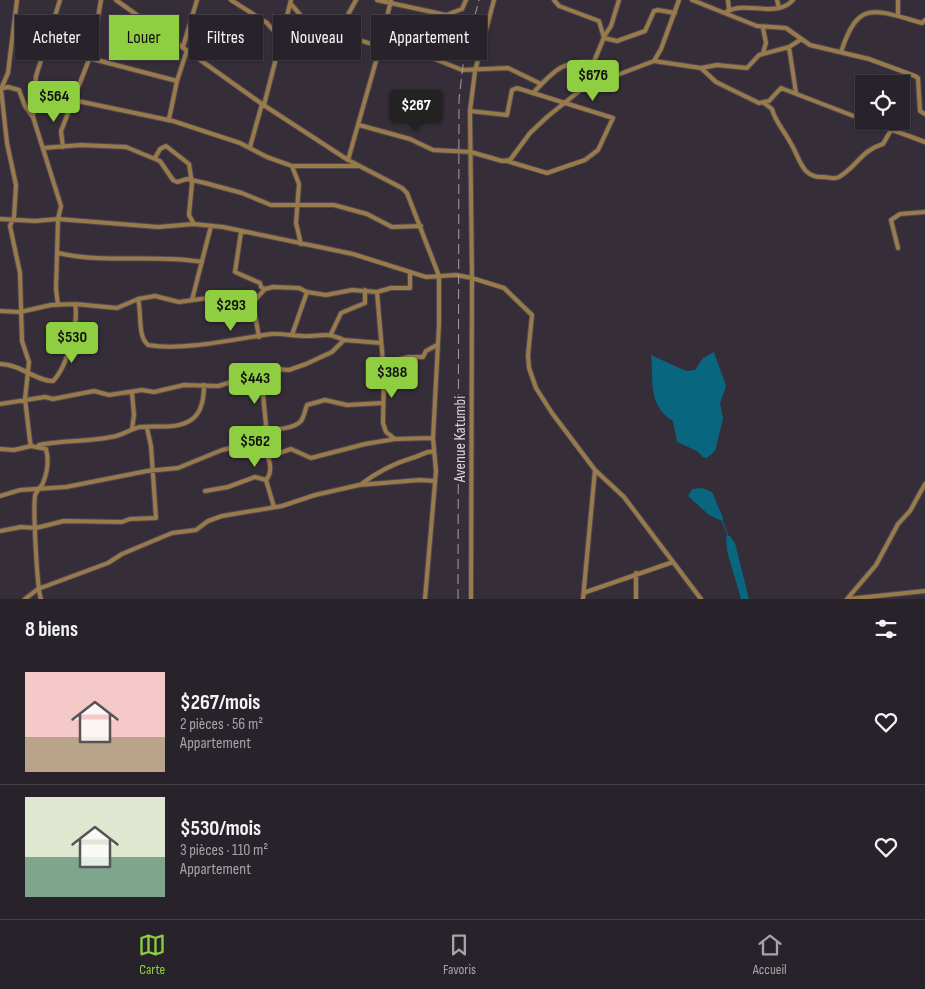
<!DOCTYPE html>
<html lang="fr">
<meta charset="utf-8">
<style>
:root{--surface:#28222a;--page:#302a32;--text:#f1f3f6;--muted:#a5a4a8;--line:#443f47;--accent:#8fcd41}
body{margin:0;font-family:"Sofia Sans Condensed",sans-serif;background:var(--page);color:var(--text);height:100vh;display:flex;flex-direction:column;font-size:19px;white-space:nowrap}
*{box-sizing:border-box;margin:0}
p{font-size:16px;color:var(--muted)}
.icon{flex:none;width:28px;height:28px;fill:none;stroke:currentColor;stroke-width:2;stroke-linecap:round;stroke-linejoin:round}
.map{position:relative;height:599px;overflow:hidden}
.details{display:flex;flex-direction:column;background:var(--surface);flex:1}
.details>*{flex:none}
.hud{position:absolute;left:15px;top:15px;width:500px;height:45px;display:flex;gap:10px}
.buttons{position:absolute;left:855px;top:75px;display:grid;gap:10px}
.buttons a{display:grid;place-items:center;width:55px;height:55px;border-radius:0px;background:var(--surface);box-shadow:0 1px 4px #0004,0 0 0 1px var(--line);font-size:25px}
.price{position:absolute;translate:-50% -42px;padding:0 11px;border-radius:5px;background:var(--accent);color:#111;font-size:16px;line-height:32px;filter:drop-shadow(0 1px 2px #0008)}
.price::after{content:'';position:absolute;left:50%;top:30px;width:15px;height:11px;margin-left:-8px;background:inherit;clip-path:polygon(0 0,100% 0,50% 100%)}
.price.current{background:#222;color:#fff}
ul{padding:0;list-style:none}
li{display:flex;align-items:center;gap:15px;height:125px;padding:0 25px}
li+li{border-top:1px solid var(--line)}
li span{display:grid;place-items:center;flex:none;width:140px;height:100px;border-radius:0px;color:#555}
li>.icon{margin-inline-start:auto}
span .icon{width:60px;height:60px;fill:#fffc;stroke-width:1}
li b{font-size:21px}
h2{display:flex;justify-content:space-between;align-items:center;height:60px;padding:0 25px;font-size:21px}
.pill{padding:0 18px;border-radius:0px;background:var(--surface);box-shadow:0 1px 4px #0004,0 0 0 1px var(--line);font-size:18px;line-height:45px}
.pill.current{background:var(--accent);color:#111}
.tabs{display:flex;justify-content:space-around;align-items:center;height:70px;border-top:1px solid var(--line);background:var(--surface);font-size:14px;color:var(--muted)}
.tabs a{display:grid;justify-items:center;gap:2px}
.tabs .current{color:var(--accent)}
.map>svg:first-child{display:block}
.water{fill:#08677f}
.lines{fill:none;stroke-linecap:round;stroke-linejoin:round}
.stream{stroke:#08677f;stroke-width:1}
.minor-casing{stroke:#504852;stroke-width:6}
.minor{stroke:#997a4a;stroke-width:4}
.rail{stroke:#a39da6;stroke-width:1;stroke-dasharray:10 5;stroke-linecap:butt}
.labels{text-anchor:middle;stroke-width:4;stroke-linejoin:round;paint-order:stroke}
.street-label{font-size:16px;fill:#dbd5dd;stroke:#352d38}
</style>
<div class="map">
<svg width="925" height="599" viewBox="0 0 925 599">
<rect width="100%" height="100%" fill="#352d38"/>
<path class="water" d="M714 352 726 386 720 403 723 419 715 451 707 458 703 457 697 451 677 442 673 421C647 405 654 381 651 355L677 367 687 371 695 370 703 358Z
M702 488 712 492 723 518 722 521 709 515 688 496 692 489Z
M726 536H730L735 543 749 599H741L727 551Z"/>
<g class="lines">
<path class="stream" d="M722 520 728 536"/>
<g class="minor-casing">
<path id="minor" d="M17 0 8 73 1 89 7 143 16 185 14 217 10 226 20 273 22 341 29 362 25 399 30 441 31 446 46 449C49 460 47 473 43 483 41 488 36 490 35 496 33 509 37 589 41 599
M116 0 262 104 348 160 402 188 407 193 439 276V324L433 438 436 471 425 599
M231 0 267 23 282 40
M377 0 446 15 462 9 466 0
M494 0 475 71 470 111 472 278 504 288 532 315 528 355 529 368 536 388 552 413 595 470 624 497 701 599
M554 0 559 6 599 21 604 38 617 41 645 31 654 11 658 10 675 13
M692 0 757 26 786 28 810 45 869 59 915 76 918 78 920 111 925 114
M728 0 729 10
M777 0 779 8
M898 0V15
M291 4C298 12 304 21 313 26 335 36 358 38 380 47
M726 12C747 0 776 19 793 0
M763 28 766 43 763 53
M346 37 344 22 356 0
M381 44 415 51 462 70 508 68 541 84
M183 47 197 0
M789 47 796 93
M841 52C858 0 873 9 922 23L925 20
M89 58 177 81
M654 61 661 49 679 0
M701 68 717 65 747 68 759 55 789 47 800 40
M583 88 654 61 701 68 716 82 759 103 769 101 781 88 864 120
M0 89 8 87 19 90 25 106 33 117 61 206 58 219 56 289 58 305
M533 93C555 70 561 61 594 62
M73 100 173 121 240 143 267 157 292 166H357
M764 103 772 109C775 121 784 131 790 142 800 157 801 179 824 177 829 177 833 180 839 177 859 165 860 151 883 144L891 130
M264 105 291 0
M470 111 507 115 512 90 517 88 613 118 598 150 585 160 547 173 507 161
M33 116 36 76 60 0
M169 119 177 81 187 50
M868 121 925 142
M359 125 410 139 433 150 471 152 502 161 510 160 530 133 547 117 583 88 605 35 611 26 619 0
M63 147 61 131 92 52 101 0
M250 147 262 104
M43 148 81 145 126 147 160 161 173 180 177 182 187 179 205 183 242 193 271 205H334L367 214 392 227 421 226
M155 158 160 149 166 146 189 164 192 183 189 215 194 224
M348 160 380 47 391 0
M292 166 299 184 296 223 301 244
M0 219 35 221 58 219 158 227 194 224 223 227 353 254 426 277 456 275 472 278 471 599
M241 232 235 272 260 283 261 287 265 289
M898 248 891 220 900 214 925 212
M58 253C106 264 154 254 202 262
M377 292 384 374 383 423 386 432 395 439
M138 299C142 312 137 336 148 345 184 351 235 339 271 334 284 333 297 337 310 336 326 335 328 333 344 340
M252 299 259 337
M192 300 211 226
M0 311 20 312 51 305 75 304 117 308 138 299 155 296 179 302 236 294 256 299 265 289 273 287 299 288 307 292 326 295 352 290 377 292 391 288H410V273
M331 334 341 313 365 303V290
M292 335 307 292
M383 363 409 357H423L426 351 437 345
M0 364C20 364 38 382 53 381 67 367 79 323 75 304
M132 393 134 415 132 429
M0 404 45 397 53 399 94 391 109 395 142 390 154 392 184 385 218 386 276 369 289 370 306 364 332 352 344 340 381 343
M265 429C274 430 294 429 301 421 304 417 305 410 307 405L325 400 347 405 383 403
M257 439C266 448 276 469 266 480
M39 445C63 440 87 442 111 437 122 436 130 429 140 427 158 425 175 430 191 420 202 413 204 397 204 385
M0 449 14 450 31 446
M268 457 291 449 311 458 365 444 395 439 433 438
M360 485C377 472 392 464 412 458 421 456 422 452 434 451
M205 491 228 487 255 477 266 480 274 507
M0 496 20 490 66 487 147 471 178 468 222 450 250 444 256 441 266 425 261 374
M0 531 21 527 36 528 64 521 122 522 130 519 156 518 151 446 147 428
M636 573V599
M586 592 673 562
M25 599 38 589 108 563 122 554 172 533 196 530 208 521 222 516 282 506 315 495 359 485 419 480 435 481
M583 599 595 470
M847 599 876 565 898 524 910 511 925 484
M848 599 925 591"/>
</g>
<use href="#minor" class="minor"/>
<path class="rail" d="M458 599 459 99 464 57 479 0"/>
</g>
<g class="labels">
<g class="street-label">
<text transform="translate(459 439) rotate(-90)" y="6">Avenue Katumbi</text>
</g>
</g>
</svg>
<div class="buttons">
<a><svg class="icon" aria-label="locate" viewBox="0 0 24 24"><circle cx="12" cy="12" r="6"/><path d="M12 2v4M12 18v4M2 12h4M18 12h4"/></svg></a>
</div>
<b class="price" style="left:593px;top:102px">$676</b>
<b class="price" style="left:54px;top:123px">$564</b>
<b class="price current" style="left:416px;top:132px">$267</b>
<b class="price" style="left:231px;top:332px">$293</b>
<b class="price" style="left:72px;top:364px">$530</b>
<b class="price" style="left:392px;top:399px">$388</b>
<b class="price" style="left:255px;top:405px">$443</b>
<b class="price" style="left:255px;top:468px">$562</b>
<div class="hud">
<a class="pill">Acheter</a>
<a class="pill current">Louer</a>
<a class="pill">Filtres</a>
<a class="pill">Nouveau</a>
<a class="pill">Appartement</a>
</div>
</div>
<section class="details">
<h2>8 biens<svg class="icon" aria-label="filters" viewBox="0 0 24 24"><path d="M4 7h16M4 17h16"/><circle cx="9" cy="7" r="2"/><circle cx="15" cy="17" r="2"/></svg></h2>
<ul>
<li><span style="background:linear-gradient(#f6c9c9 65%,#b9a48a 0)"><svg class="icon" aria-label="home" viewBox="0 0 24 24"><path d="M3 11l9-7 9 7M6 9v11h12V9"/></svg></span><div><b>$267/mois</b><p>2 pièces · 56 m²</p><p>Appartement</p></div><svg class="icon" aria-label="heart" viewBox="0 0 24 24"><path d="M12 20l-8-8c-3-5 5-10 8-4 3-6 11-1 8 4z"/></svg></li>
<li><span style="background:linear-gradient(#dfe7d0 60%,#7fa58c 0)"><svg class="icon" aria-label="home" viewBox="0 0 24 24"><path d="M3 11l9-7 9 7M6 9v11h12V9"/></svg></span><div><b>$530/mois</b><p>3 pièces · 110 m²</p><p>Appartement</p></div><svg class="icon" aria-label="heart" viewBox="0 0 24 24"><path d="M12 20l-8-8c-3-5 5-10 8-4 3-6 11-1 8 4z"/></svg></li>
</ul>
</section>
<nav class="tabs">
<a class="current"><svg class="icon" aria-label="map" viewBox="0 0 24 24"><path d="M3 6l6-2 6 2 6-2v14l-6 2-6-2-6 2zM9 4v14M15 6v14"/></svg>Carte</a>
<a><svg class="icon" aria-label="saved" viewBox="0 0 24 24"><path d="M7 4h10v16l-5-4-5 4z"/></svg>Favoris</a>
<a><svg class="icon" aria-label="home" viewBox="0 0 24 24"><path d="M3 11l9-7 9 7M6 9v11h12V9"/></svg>Accueil</a>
</nav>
